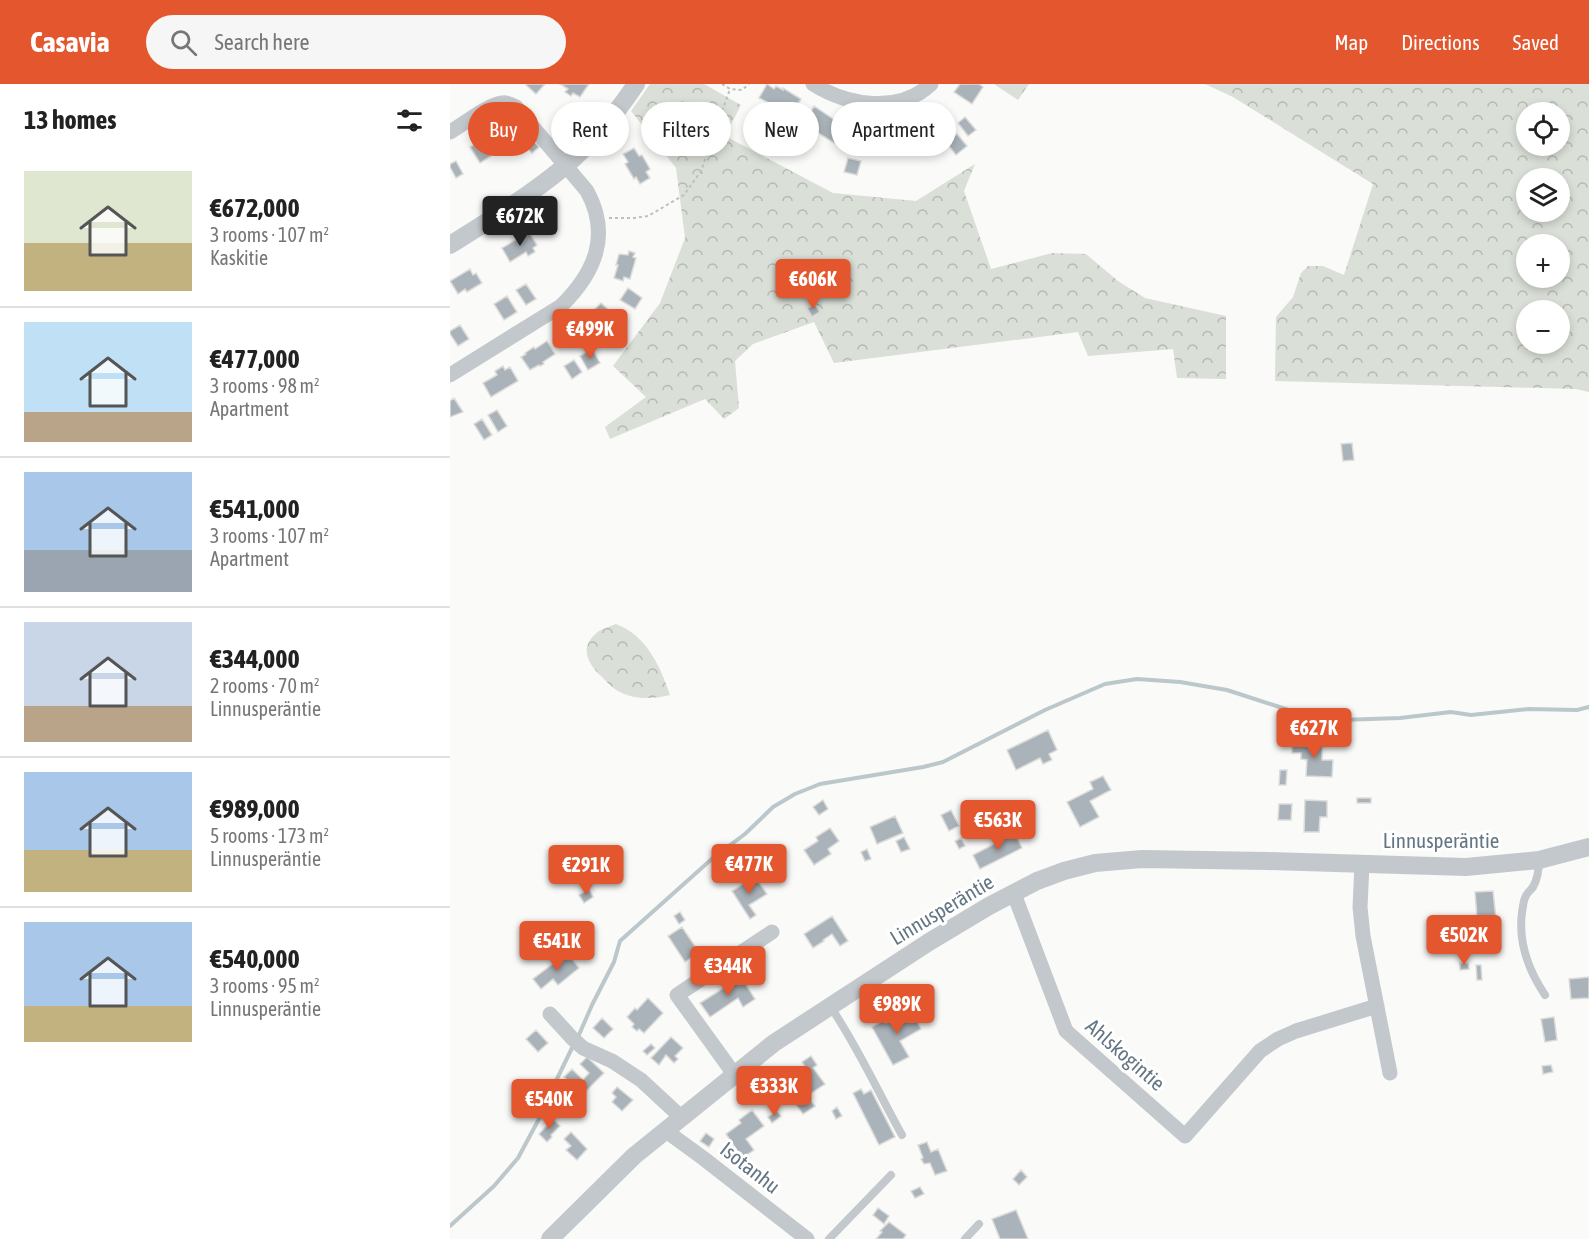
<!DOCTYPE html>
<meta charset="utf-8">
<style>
:root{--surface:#fff;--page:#f6f6f6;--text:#222;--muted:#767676;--line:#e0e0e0;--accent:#e4572e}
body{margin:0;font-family:"Asap Condensed",sans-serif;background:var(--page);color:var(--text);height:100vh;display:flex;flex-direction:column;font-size:22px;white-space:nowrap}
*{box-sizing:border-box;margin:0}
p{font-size:20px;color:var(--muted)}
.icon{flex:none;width:33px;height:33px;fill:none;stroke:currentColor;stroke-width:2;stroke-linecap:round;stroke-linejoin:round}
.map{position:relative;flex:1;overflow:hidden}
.panel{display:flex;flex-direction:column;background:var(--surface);width:450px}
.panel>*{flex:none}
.guide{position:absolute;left:18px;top:18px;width:570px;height:54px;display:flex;gap:12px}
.controls{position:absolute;left:1066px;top:18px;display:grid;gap:12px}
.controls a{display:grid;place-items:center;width:54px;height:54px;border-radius:50%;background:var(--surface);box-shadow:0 3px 9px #0003;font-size:30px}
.price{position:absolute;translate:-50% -51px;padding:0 14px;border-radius:6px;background:var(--accent);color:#fff;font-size:20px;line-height:39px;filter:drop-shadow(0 2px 3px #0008)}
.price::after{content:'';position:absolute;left:50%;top:36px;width:18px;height:14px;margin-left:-9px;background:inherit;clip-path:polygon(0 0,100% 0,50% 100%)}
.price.active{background:#222;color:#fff}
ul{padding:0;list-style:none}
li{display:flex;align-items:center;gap:18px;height:150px;padding:0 24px}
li+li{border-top:2px solid var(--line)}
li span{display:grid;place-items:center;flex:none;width:168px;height:120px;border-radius:0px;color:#555}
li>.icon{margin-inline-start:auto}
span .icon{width:72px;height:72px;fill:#fffc;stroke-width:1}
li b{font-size:26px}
h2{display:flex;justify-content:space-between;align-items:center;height:72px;padding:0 24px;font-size:26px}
.pill{padding:0 21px;border-radius:27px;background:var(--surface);box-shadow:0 3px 9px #0003;font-size:21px;line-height:54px}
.pill.active{background:var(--accent);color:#fff}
header{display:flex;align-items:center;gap:36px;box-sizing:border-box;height:84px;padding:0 30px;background:var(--accent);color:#fff}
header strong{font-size:28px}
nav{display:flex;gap:33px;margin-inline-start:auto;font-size:21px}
.search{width:420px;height:54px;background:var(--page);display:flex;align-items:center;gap:15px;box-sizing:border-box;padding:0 21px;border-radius:33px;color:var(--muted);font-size:22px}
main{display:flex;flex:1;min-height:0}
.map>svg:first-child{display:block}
.forest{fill:url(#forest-crowns);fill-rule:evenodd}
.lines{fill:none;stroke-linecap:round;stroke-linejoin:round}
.stream{stroke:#bbc7cb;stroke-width:4}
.building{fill:#aab3b9;stroke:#dcdcda;stroke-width:1.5}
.path{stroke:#bbbfc2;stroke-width:2;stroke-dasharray:3 3;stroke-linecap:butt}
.service{stroke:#c3c8cc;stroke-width:8}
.minor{stroke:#c3c8cc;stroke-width:15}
.tertiary{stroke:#c3c8cc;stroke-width:18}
.labels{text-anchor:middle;stroke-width:6;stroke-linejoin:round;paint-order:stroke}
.street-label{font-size:21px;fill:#657683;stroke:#fff}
</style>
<header>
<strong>Casavia</strong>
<div class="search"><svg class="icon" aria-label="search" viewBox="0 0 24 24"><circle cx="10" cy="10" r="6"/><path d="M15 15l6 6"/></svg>Search here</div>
<nav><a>Map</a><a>Directions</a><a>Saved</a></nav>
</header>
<main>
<section class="panel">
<h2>13 homes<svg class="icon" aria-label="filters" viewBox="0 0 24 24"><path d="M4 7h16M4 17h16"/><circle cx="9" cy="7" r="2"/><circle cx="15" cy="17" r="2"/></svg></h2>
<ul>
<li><span style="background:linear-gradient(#dfe7d0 60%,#c2b280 0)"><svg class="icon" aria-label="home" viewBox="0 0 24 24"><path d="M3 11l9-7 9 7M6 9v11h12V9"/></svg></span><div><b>€672,000</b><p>3 rooms · 107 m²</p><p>Kaskitie</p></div></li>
<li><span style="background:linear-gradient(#bfe0f5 75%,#b9a48a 0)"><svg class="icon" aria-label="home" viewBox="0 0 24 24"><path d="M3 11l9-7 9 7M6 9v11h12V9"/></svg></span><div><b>€477,000</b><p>3 rooms · 98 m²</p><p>Apartment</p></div></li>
<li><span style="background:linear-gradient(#a9c7e8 65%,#9aa5b1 0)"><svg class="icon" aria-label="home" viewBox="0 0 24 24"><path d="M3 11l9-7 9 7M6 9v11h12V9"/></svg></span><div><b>€541,000</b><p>3 rooms · 107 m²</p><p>Apartment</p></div></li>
<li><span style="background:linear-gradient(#c9d6e8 70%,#b9a48a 0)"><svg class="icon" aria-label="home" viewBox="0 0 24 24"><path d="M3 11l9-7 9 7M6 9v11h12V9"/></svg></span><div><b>€344,000</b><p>2 rooms · 70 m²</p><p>Linnusperäntie</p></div></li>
<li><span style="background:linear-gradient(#a9c7e8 65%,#c2b280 0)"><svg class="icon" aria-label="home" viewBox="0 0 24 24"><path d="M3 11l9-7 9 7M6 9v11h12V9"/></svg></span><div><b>€989,000</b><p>5 rooms · 173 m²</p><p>Linnusperäntie</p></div></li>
<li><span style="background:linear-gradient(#a9c7e8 70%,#c2b280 0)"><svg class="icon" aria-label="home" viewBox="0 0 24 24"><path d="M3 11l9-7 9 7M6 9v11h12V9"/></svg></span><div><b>€540,000</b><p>3 rooms · 95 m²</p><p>Linnusperäntie</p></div></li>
</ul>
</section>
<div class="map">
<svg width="1139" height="1155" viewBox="0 0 1139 1155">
<defs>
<pattern id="forest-crowns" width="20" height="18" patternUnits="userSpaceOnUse" patternTransform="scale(1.5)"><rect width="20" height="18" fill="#dadfd7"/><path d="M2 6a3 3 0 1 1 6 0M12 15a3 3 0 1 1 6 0" fill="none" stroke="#b4b9b4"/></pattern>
</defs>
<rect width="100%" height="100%" fill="#fafaf8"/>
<path class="forest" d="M200 0H254L291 21 275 52 383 109 466 117 525 80 514 107 541 185 602 169 636 170 668 197 695 214 776 232V295L727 294 723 265 638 272 628 248 384 279 364 238 303 260 285 277 289 324 274 335 255 315 160 355 155 343 196 313 163 282 210 219 235 154 226 84 181 27Z
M544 0H579L568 16Z
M755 0H1139V308L1126 305 825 297 826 233 843 213 851 189 858 182H873L894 191 923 100 783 13ZM1110 28V62H1077V28ZM1110 94V128H1077V94ZM1077 160H1110V194H1077ZM1077 226H1110V260H1077Z
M166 540C197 552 210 582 220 611 205 615 185 616 170 608 163 605 157 598 152 593 136 578 129 562 149 547 154 544 161 542 166 540Z"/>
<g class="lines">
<path class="stream" d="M128 953 142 921 164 878 170 857 264 773 295 750 323 723 345 710 370 700 473 683 493 678 595 626 655 600 687 595 730 598 777 606 851 630 890 636 950 634 1001 628 1021 631 1079 625 1127 626 1139 623
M0 1142 44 1102 68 1074 97 1020 103 1003 123 962"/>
</g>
<path class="building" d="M77 0H95L86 10 76 1Z
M110 0H139L130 13 123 9 121 12 115 8 118 5Z
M317 0 324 5 326 2 333 6V4L351 15 341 32 316 19 317 18 309 14Z
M510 0H531L530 1 533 3 522 20 504 8Z
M364 22 386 37 385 40 392 45 384 59 365 47 364 45 354 39Z
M480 31 487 47 463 60 455 41 466 35 471 34 472 35Z
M515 33 526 46 518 52 508 39Z
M424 43H441V64L413 65V45H422Z
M60 44 73 58 65 66 51 51Z
M507 50 517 62 506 71 496 58Z
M39 51 49 67 30 79 20 63Z
M84 57 89 63 82 69 77 64Z
M184 64 189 72 192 71 200 85 196 88 200 94 190 100 186 93 184 95 175 80 178 78 173 70Z
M398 74 411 77 407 91 394 88Z
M6 77 13 90 6 94 0 83V80Z
M79 148 87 161 83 164 85 168 78 172 76 168 60 178 52 164Z
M179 167 185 169 183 173 186 174 180 195 174 193 173 197 164 194 168 181H166L169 170 178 171Z
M20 185 23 191 26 189 32 199 17 208 15 205 8 210 0 197Z
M76 200 86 215 76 221 66 206Z
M178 204 192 214 185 225 170 216Z
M57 212 67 228 54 236 44 220Z
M151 219 164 231 142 252 130 240Z
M365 220 370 228 362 233 357 224Z
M10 241 19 255 8 262 0 250V247Z
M97 257 105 270 93 278 94 280 90 282 89 281 80 286 71 273 76 270 75 269 84 263 85 265Z
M142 265 150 279 138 286 130 272Z
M124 276 132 288 122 295 114 282Z
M53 282 55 286 60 283 68 297 41 313 33 299 47 291 45 287Z
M4 314 13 328 0 333V317Z
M47 326 57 342 48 348 38 331Z
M32 335 42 351 34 356 24 340Z
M902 359 904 376 893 377 891 360Z
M832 635 844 637 843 641 838 640 837 644 830 643Z
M598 646 607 666 599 670 602 676 593 680 590 674 566 686 557 666Z
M842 658 872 659V676H883L882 693 856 692 857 676 851 675V669H842Z
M830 686H837L836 701H829Z
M653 692 661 706 640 717 649 733 630 743 617 718 643 705 640 698Z
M907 714H921V719H907Z
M373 716 378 725 369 731 363 723Z
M855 716 877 717V733H870L869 748H854Z
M829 720H842L841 736H828Z
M528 721 532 728 524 732 520 725Z
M501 726 509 742 499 747 491 731Z
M540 728 545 739 532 746 526 735Z
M445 732 453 749 427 760 420 743Z
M380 744 389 757 378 765 381 770 364 781 354 766 368 757 366 753Z
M565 749 572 764 530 785 523 771Z
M454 753 460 765 451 768 446 757Z
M511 754 515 762 509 765 505 757Z
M417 765 421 775 415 777 411 768Z
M305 793 317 810 299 821 306 831 300 835 282 807Z
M139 805 143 813 134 819 129 811Z
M1043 807 1047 844 1028 846 1025 808Z
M230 828 235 836 229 840 224 832Z
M382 832 398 857 390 862 382 850 373 856 374 857 363 864 354 850Z
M232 843 249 868 235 878 218 852Z
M117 869 129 884 108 901 103 895 91 905 83 895Z
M298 878 305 887 297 892 291 883Z
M1010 879H1018L1019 885 1010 886Z
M1026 881H1031L1032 896H1027Z
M291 893 305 915 293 923 288 914 260 933 250 919Z
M1139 893V914L1121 915 1119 895Z
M198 914 213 929 194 949 189 945 187 947 182 943 184 940 177 933 185 924 187 926Z
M460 925 471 945 450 957 459 973 443 981 422 943 434 936 436 939Z
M1104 933 1107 956 1095 958 1091 935Z
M152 934 163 945 154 954 143 944Z
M86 946 98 959 88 968 76 955Z
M221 953 233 964 225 972 228 975 224 979 216 971 209 981 201 974Z
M201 960 205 964 197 971 193 967Z
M361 972 367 981 363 984 375 1000 357 1012 365 1022 353 1030 336 1007 352 996 349 993 355 989 354 987 356 984 352 978Z
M137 973 154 989 134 1009 126 1001 125 1003 114 993 122 985 133 996 139 989 130 980Z
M1101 981 1103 988 1093 990 1092 982Z
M167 1003 183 1016 172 1027 162 1018 166 1013 162 1009Z
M411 1005 414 1010 421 1006 445 1053 429 1061 403 1009Z
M387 1023 392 1032 386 1035 382 1027Z
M302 1026 314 1042 296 1055 304 1066 292 1074 276 1050 291 1039 289 1036Z
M327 1027 331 1032 322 1039 318 1033Z
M103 1035 110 1042 101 1051 102 1053 97 1058 89 1050Z
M121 1048 137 1065 127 1076 116 1066 121 1062 114 1055Z
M256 1049 264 1055 259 1063 250 1057Z
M477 1058 481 1068 488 1065 497 1087 485 1091 480 1079 474 1080 471 1075 473 1074 468 1061Z
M571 1086 577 1093 569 1101 563 1095Z
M470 1103 474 1110 465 1114 461 1107Z
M428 1124 439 1132 434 1140 423 1131Z
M566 1126 578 1155H550L542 1135Z
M439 1138 456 1151 453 1155H426L432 1148 430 1147Z"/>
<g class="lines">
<path class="path" d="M272 0 280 5 292 6 299 0
M159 134H184L198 132 234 111 251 87 280 5"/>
<path class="service" d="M1089 776C1089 786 1088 794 1083 803 1080 807 1076 810 1075 814 1073 818 1073 824 1072 828 1068 858 1079 887 1095 911
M380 922C408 963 428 1008 452 1051
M379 1155 441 1091
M515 1155 529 1140"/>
<path class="minor" d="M363 0C398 22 449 30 481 0
M0 48C12 41 39 20 52 19 57 18 62 21 66 23L137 107C161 151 145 189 111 222L0 291
M912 780 910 823 913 852 940 989
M564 810 616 947 735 1052 810 967 828 955 846 947 927 922
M100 930 122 954 133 964 162 977 191 996 231 1033
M284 990 227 911 322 848
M216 1047 253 1074 357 1155"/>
<path class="tertiary" d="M0 161C38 137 79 112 114 83 141 60 166 30 186 0
M100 1155 184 1072 324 959 479 858 539 822 587 797 614 787 645 779 692 775 817 777 1016 783 1089 776 1139 763"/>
</g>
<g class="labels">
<g class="street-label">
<text x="991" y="764">Linnusperäntie</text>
<text transform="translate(492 826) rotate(-31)" y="7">Linnusperäntie</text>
<text transform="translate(675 971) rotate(41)" y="7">Ahlskogintie</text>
<text transform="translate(300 1084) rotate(38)" y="7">Isotanhu</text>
</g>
</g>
</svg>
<div class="controls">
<a><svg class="icon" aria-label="locate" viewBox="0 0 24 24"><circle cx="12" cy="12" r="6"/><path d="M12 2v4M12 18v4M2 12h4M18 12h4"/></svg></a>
<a><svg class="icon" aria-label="layers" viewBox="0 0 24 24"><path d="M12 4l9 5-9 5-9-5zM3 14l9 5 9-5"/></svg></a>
<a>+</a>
<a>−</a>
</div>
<b class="price active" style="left:70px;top:163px">€672K</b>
<b class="price" style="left:363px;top:226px">€606K</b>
<b class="price" style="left:140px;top:276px">€499K</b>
<b class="price" style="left:864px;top:675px">€627K</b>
<b class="price" style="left:548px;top:767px">€563K</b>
<b class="price" style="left:299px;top:811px">€477K</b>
<b class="price" style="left:136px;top:812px">€291K</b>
<b class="price" style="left:1014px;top:882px">€502K</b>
<b class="price" style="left:107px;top:888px">€541K</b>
<b class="price" style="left:278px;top:913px">€344K</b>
<b class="price" style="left:447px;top:951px">€989K</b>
<b class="price" style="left:324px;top:1033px">€333K</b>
<b class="price" style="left:99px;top:1046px">€540K</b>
<div class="guide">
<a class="pill active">Buy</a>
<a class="pill">Rent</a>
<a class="pill">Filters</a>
<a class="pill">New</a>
<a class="pill">Apartment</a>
</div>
</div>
</main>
